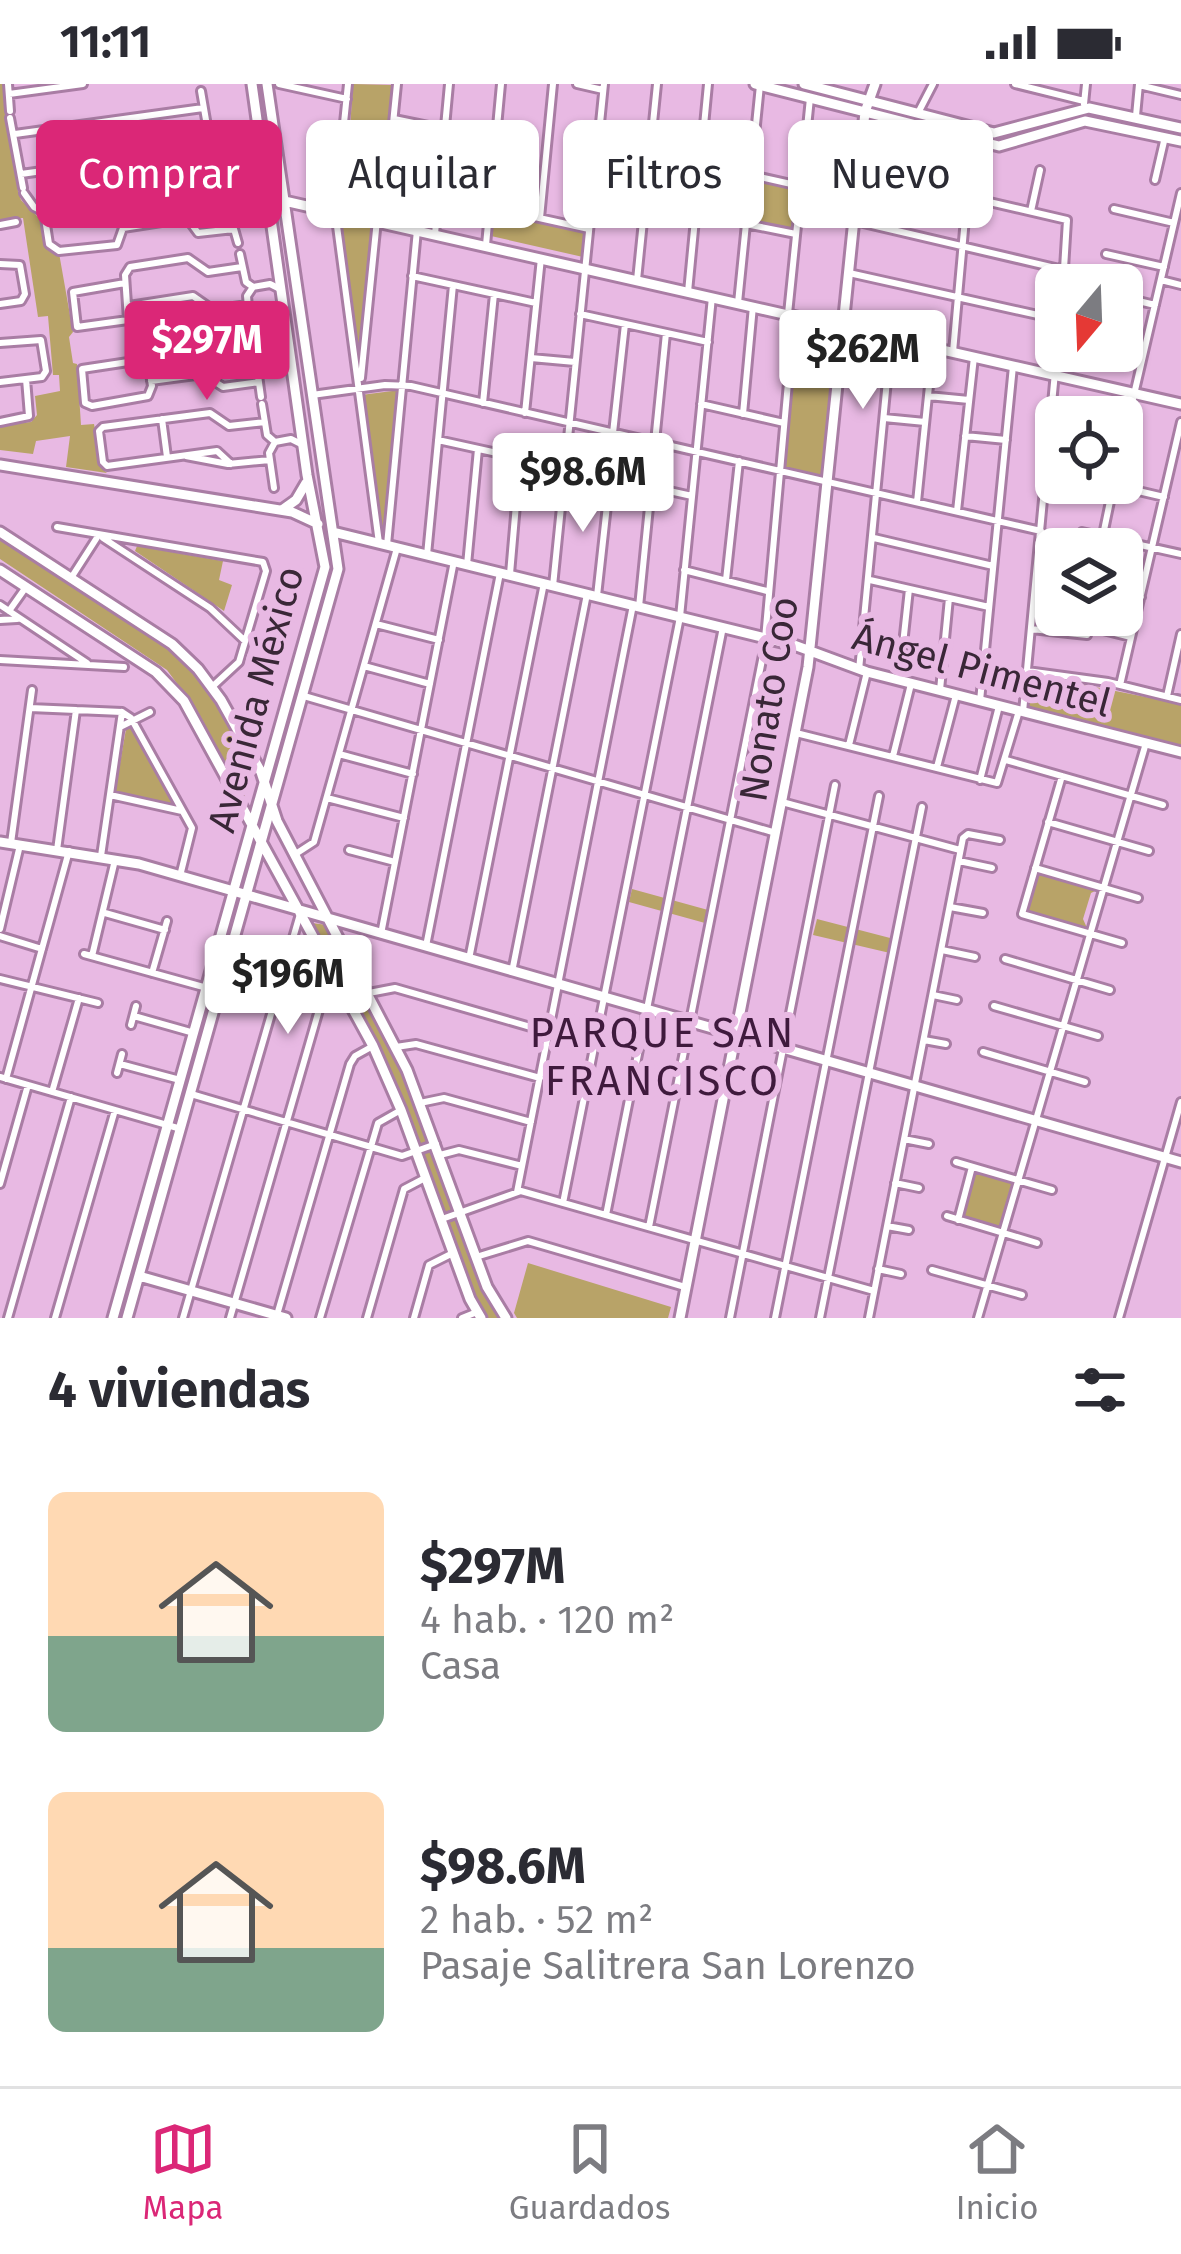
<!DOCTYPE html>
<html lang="es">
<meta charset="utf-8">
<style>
:root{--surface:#fff;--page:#f7f7f7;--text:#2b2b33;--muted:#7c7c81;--line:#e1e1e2;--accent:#db2777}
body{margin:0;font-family:"Fira Sans",sans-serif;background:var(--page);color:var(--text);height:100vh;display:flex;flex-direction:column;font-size:45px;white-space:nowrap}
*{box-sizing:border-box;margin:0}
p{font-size:39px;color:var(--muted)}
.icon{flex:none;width:66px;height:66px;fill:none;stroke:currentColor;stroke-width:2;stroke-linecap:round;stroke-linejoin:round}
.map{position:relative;height:1234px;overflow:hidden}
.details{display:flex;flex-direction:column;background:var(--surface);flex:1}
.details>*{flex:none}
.hud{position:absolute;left:36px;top:36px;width:1110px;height:108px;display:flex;gap:24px}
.needle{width:78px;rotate:199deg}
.controls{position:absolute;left:1035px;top:180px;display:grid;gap:24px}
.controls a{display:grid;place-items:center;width:108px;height:108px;border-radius:18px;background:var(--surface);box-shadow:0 3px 9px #0004;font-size:60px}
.price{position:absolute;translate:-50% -102px;padding:0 27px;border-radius:12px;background:#fff;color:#222;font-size:39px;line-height:78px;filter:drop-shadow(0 3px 6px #0008)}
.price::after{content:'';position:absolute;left:50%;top:72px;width:36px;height:27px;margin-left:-18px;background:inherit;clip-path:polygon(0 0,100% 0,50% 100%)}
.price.current{background:var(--accent);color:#fff}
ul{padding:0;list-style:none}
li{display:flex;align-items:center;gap:36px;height:300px;padding:0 48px}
li span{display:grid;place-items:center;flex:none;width:336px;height:240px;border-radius:18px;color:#555}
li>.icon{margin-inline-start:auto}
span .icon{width:144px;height:144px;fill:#fffc;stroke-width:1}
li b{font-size:51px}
h2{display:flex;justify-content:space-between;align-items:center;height:144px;padding:0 48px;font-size:51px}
.tag{padding:0 42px;border-radius:18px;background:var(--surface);box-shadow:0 3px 9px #0004;font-size:42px;line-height:108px}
.tag.current{background:var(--accent);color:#fff}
.status{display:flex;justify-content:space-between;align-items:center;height:84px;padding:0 60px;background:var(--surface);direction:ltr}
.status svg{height:33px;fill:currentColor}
.menu{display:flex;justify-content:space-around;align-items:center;height:168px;border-top:3px solid var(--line);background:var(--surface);font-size:33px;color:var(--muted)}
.menu a{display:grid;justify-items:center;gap:6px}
.menu .current{color:var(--accent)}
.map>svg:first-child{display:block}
.green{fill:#b8a368}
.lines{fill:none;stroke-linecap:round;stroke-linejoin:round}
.street-casing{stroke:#a97da4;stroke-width:12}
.secondary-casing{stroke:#a97da4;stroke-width:15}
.street{stroke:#fff;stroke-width:6}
.secondary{stroke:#fff;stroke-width:9}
.labels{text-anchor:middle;stroke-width:12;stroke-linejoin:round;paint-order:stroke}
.street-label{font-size:39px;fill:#392737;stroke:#e8b9e3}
.neighbourhood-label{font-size:42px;letter-spacing:3px;fill:#3f1a3d;stroke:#e8b9e3}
</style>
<div class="status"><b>11:11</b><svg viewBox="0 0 49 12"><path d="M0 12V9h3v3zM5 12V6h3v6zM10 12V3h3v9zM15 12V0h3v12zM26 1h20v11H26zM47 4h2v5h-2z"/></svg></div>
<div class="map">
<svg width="1181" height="1234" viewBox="0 0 1181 1234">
<rect width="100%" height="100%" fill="#e8b9e3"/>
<path class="green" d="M0 0H5L18 107 21 116 43 138 46 162 59 169 73 248 69 253 73 279 77 280 81 341 94 340 102 384 107 389 66 383 70 352 36 357 33 370 0 366V341L31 338 37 331 35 312 60 307 59 291H53L48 232 38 233 23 134 0 136Z
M353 0 392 1 389 51 350 44Z
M873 22 996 53 1083 27 1181 48V53L1083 33 1002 59 872 25Z
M756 95 797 107 793 147 749 135Z
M494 126 587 147 583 173 491 152Z
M338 131 372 139 359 278Z
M796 241 837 250 822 391 783 383Z
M400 306 385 446H381L361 311Z
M0 456 183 575 207 603 252 681 244 713 198 628 167 586 0 475Z
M137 462 223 477 219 496 232 501 224 527 135 467Z
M1030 590 1181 620V664L1025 625Z
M126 645H132L174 720 115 708Z
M1037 787 1099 805 1091 809 1083 835 1087 844 1025 828Z
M632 805 708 826 705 839 629 818Z
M817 835 894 855 890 869 813 851Z
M312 839 327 841 409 1000 484 1208 502 1234H486L482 1228 395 1002Z
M974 1087 1012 1098 999 1144 961 1133Z
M528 1179 671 1223 668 1234H517L514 1229Z"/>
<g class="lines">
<g class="street-casing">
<path id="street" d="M8 0 10 27
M279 0 347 15
M348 0 335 127 379 459
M577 0 603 6
M1015 0 1084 17
M1139 1 1181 11
M201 7 212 71 220 74 262 67
M9 10 83 0
M1084 20 1086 0
M918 29 933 0
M1136 32 1139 0
M10 34 23 104
M394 35 496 56
M343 46 392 56
M15 50 203 24
M596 80 749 115
M860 88 1067 136 1063 201
M21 90 209 64
M751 91 800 102
M1155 96 1165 53
M24 109 34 123 44 128 215 104
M489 123 589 145
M799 124 1064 186
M1114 125 1174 139
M1031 127 1040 86
M44 128 49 160 59 167 117 161 123 144 187 134 198 149 234 145 238 159
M540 134 553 0
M383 138 397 0
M746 140 796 150
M0 141 16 138
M221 146 216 88 263 79
M435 150 449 0
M486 161 501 0
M240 170 246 198 253 203
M1106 170 1164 183
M0 180 20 181 25 210 21 217 0 220
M849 189 1056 235
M412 192 536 219
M637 196 657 0
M1161 196 1181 201
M125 199 73 208 77 243 128 236 125 191 130 183 188 174 208 188 242 183
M253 203 270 200 282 206
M688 208 708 0
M1122 213 1155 221
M738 219 760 1
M129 222 193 212 213 226 247 221
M580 230 708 258
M788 230 810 14
M249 234 247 212 253 203
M251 244 254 267 263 276
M1122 257 1145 263
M0 259 41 256 46 287 42 293 0 298
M953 268 972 57
M531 274 575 278
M148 275 82 285 85 319 92 322 148 312 152 302 146 264 153 258 199 251 217 264 253 260
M263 276 281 273 292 279
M361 294 377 136
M151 297 203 290 223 303 259 298
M312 311 385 301 411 302 1041 447
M928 312 969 316
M261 313 257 284 263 276
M483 319 494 210
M262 320 267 351 275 358
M701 320 784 339
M525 329 541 174
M743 330 753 222
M884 334 925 338
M162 335 167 373
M0 338 29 332 26 295
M613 349 625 240
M965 352 1006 356
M438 356 692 412
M275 358 291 355 303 361
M655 358 666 249
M1122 362 1181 109
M186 372 228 380 270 376
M231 380 217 367 107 382 103 378 99 347 103 343 210 329 229 342 265 338
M1104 399 1164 413
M274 404 269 369 275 358
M917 418 933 263
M957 427 974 273
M57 443 263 478 266 487 239 578 212 603
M1082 448 1181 470
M1103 451 1113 403
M103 454 210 524 245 557
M874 454 993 482
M387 461 417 146
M427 471 453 201
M467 481 478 365
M684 486 767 507
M510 490 520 374
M71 494 98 452
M726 496 739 377
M870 496 989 523
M553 502 604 0
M1035 505 1056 507
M1122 509 1141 513
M597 512 610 394
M0 521 87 579
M639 523 651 403
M9 527 26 503
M0 536 17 535
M376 540 439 556
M1031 545 1087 551
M1099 545 1131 553
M0 576 124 583
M364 582 430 600
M859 586 891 255
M1027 587 1108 598 1181 616
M899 597 909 505
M1120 601 1181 338
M940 606 949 514
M304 612 776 749
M1167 612 1181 550
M980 617 1013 282
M30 624 122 628
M122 628 131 634 192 744 180 792
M1023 628 1057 267
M120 643 150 628
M796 649 997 699 1019 627
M849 661 867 588
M339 670 413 690
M893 672 911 600
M1006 676 1163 721
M937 683 956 611
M1062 692 1022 830 1122 859
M980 696 999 622
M110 711 182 727
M327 714 404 734
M782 718 960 766
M1048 738 1149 767
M11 759 32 606
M57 766 76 626
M349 766 395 778
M294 771 314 758 397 464
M101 772 122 628
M959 777 992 784
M1035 784 1138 814
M950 823 983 829
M105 829 165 846
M0 845 20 761
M381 850 454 477
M0 852 42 865
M426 862 500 489
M942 866 975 873
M84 870 207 904
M92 872 115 776
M469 875 544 499
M1005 875 1110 906
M512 888 587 510
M152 889 167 837
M0 895 98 919
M369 909 395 904 548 948
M933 911 957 916
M994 922 1098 952
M134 932 194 949
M131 941 136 922
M924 956 946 960
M396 963 416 960 540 994
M983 968 1085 998
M120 980 180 996
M117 989 122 970
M0 993 181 1045
M6 995 69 767
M52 1008 79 914
M191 1010 402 1072 436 1060
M420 1019 444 1014 531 1038
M904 1055 929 1060
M440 1071 459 1066 522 1082
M956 1078 1052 1106
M895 1099 919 1104
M0 1100 28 1001
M517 1108 633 521
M563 1119 680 533 712 213
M606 1131 723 543
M947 1132 1037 1159
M442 1135 521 1107 874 1207
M958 1136 972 1083
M887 1142 909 1146
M649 1143 764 566 794 232
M476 1173 528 1157 685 1203
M878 1185 901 1190
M932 1186 1022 1211
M277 1231 350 980 355 972 373 962
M8 1234 71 1013
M55 1234 115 1026
M183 1234 300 830
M230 1234 321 919 342 903
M320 1234 378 1039 401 1026
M367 1234 404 1105 425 1094
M414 1234 429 1181 451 1170
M462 1234 477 1228
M730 1234 835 701
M775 1234 879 712
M820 1234 922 723
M869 1234 963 754 968 750 1000 756
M978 1234 1146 659
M1119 1234 1181 1018"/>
</g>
<g class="secondary-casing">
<path id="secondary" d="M755 0 999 62 1085 37 1181 57
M804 0 994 49 1089 24 1181 44
M280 116 1181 320
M0 381 292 428 318 440
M282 426 296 416 306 399
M0 448 172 560 198 585 221 616 261 688 277 737 407 986 487 1203 506 1234
M333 448 794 561 867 588 1181 668
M0 486 156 588 184 617 373 962 401 1026 470 1215 481 1234
M0 758 139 780 1181 1078
M139 1192 286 1234
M113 1234 325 483 307 391 252 0
M127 1234 338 485 267 0
M680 1234 808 583 865 28 875 0"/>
</g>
<use href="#street" class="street"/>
<use href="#secondary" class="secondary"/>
</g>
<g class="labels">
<g class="street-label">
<text transform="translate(982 585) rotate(15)" y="14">Ángel Pimentel</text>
<text transform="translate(255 615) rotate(-75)" y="14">Avenida México</text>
<text transform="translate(768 615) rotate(-81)" y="14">Nonato Coo</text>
</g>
<g class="neighbourhood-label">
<text x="663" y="963">PARQUE SAN<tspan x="663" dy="48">FRANCISCO</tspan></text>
</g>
</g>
</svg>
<div class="controls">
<a><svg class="needle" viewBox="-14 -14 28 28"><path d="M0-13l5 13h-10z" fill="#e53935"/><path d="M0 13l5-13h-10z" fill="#7c7c81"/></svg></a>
<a><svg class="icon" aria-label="locate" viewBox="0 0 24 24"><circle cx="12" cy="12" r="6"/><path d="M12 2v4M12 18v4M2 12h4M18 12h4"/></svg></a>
<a><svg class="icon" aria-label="layers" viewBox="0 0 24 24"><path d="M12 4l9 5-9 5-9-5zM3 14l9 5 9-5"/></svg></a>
</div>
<b class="price current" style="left:207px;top:319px">$297M</b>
<b class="price" style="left:863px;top:328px">$262M</b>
<b class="price" style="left:583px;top:451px">$98.6M</b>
<b class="price" style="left:288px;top:953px">$196M</b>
<div class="hud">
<a class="tag current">Comprar</a>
<a class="tag">Alquilar</a>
<a class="tag">Filtros</a>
<a class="tag">Nuevo</a>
</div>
</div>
<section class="details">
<h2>4 viviendas<svg class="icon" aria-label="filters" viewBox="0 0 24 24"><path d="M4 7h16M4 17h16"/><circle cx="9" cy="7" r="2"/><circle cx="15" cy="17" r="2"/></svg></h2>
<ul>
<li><span style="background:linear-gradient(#ffd9b3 60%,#7fa58c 0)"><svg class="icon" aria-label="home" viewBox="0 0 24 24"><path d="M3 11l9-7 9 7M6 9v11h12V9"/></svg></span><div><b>$297M</b><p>4 hab. · 120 m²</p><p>Casa</p></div></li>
<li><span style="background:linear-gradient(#ffd9b3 65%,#7fa58c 0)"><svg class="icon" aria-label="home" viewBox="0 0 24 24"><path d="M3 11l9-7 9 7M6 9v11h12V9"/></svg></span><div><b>$98.6M</b><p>2 hab. · 52 m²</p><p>Pasaje Salitrera San Lorenzo</p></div></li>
</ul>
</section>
<nav class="menu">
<a class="current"><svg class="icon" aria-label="map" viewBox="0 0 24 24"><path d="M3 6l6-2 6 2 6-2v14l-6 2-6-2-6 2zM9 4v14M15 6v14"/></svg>Mapa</a>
<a><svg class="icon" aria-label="saved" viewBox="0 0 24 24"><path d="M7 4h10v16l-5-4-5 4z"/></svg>Guardados</a>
<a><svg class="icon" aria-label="home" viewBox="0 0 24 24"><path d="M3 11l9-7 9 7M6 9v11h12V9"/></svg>Inicio</a>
</nav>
